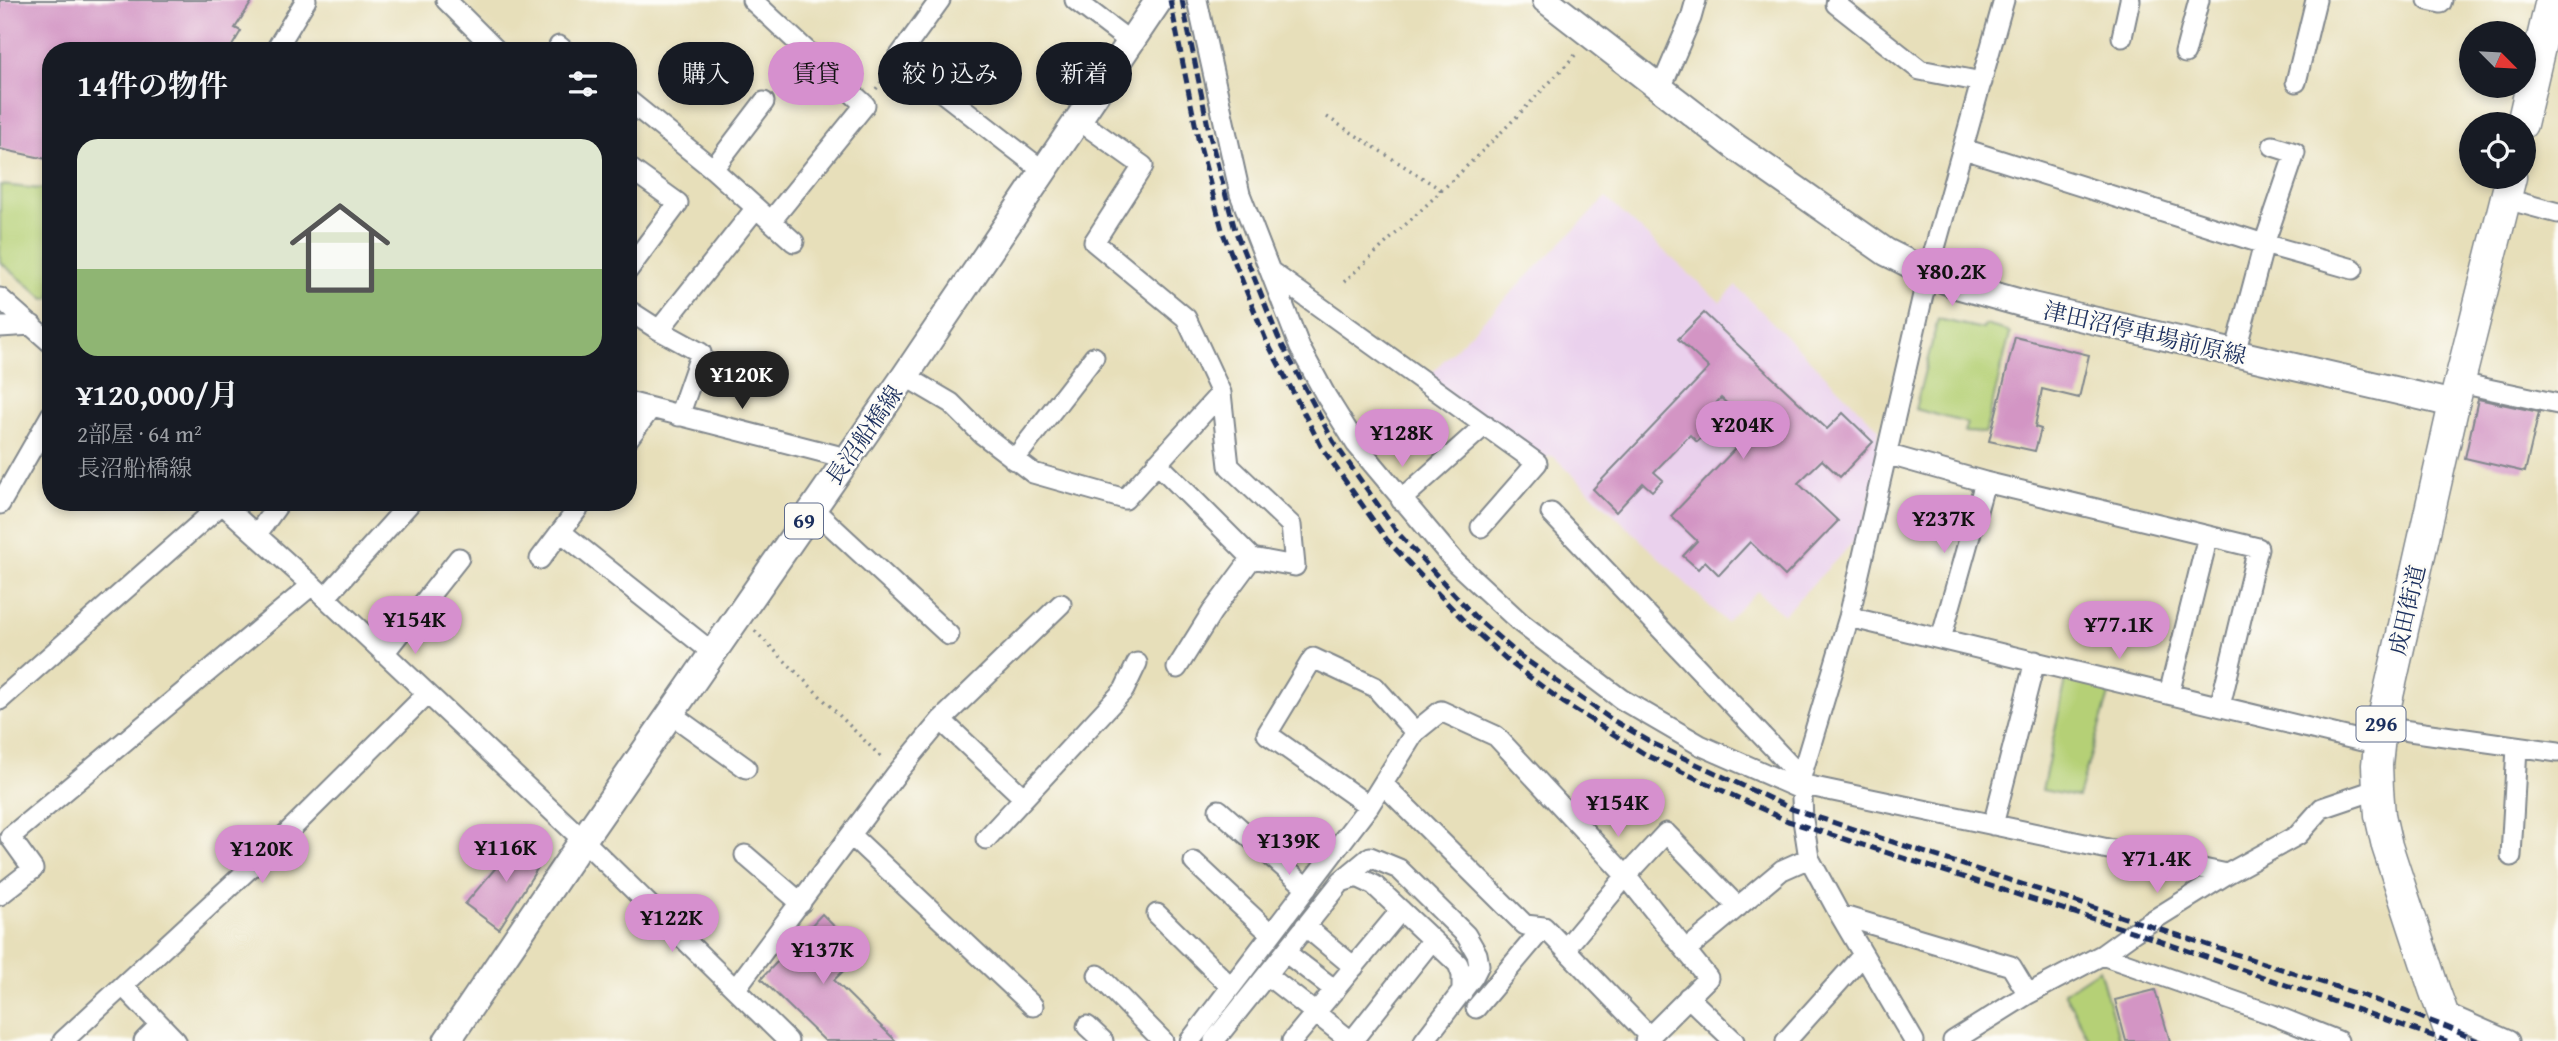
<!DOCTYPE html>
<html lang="ja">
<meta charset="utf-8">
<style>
:root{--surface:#171b24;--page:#20242c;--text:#f1f3f6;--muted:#9ea1a6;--accent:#d690ce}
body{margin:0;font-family:"Gentium Book Plus","Noto Serif JP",serif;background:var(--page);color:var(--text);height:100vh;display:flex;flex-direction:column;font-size:26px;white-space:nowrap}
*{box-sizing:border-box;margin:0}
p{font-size:23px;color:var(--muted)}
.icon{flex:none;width:38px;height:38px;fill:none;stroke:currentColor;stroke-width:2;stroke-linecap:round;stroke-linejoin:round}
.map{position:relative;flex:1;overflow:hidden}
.sheet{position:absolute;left:42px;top:42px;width:595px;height:469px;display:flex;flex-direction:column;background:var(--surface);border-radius:28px;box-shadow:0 4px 10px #0003}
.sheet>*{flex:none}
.guide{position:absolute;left:658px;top:42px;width:665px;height:63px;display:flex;gap:14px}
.needle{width:46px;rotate:114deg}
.tools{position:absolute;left:2459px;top:21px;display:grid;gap:14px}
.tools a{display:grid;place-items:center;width:77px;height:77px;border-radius:50%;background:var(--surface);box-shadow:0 4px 10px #0003;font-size:35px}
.price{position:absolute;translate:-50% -60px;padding:0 16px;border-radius:24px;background:var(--accent);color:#111;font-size:23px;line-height:46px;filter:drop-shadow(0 2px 4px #0008)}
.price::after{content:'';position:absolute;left:50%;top:42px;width:21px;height:16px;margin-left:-10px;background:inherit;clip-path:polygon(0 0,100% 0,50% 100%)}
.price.current{background:#222;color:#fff}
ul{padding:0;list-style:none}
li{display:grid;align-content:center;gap:14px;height:371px;padding:0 35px}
li span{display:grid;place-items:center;height:217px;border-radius:21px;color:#555}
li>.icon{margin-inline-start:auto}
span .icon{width:126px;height:126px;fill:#fffc;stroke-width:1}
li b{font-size:30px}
h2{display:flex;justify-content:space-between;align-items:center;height:84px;padding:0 35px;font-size:30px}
.chip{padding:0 24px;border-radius:32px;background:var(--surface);box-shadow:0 4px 10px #0003;font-size:24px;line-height:63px}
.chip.current{background:var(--accent);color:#111}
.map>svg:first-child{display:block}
.built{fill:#ead1ed}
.green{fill:#b5d076;stroke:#68806a;stroke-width:2}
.building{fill:#d395c4}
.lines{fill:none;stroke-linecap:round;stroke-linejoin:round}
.minor-casing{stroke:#81878c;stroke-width:23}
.major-casing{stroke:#81878c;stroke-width:30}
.highway-casing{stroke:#81878c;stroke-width:33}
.path{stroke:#81878c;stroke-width:3.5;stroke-dasharray:2 5;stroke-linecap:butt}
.minor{stroke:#fff;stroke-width:19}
.major{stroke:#fff;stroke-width:26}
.highway{stroke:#fff;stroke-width:30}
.rail{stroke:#1b2f5e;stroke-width:5;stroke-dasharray:10 5;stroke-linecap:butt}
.labels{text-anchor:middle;stroke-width:5;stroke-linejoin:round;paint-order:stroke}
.shield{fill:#fdfcf7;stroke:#5f6c8c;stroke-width:2}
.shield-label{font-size:21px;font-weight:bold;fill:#1b2f5e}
.street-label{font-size:23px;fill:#1b2f5e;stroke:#fdfcf7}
</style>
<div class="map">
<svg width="2558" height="1041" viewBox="0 0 2558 1041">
<rect width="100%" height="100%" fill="#fdfcf7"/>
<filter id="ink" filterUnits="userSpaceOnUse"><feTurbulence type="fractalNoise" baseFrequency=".0143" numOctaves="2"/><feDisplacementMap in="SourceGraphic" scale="14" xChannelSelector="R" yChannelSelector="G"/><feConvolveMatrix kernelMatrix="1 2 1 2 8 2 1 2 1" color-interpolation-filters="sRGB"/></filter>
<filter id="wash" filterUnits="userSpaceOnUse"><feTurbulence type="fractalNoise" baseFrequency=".00686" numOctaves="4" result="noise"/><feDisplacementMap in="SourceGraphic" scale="28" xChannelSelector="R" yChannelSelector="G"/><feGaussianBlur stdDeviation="1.57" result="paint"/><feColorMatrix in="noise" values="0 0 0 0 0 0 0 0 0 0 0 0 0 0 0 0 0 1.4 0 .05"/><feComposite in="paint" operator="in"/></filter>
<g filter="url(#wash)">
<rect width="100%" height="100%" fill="#e7dfba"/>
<path class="built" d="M1606 198 1720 302 1736 286 1879 429 1876 468 1862 533 1783 615 1757 591 1726 622 1553 456 1543 458 1426 378Z"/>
<path class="green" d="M0 185 51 190V298L45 299 0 262Z
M1938 319 1983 329 1985 325 2008 331 2010 334 1985 433 1964 432 1967 423 1915 409Z
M2067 675 2112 685 2078 797 2042 790Z
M2099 969 2120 1041H2090L2064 992Z"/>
<g id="blocks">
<path class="building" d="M0 0H253L235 28 241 31 229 51H51V160L0 149Z
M1704 313 1827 429 1843 413 1873 442 1840 477 1822 460 1798 483 1838 521 1785 576 1750 542 1719 575 1705 561 1698 569 1683 556 1697 541 1671 516 1754 429 1721 398 1700 420 1710 429 1697 442 1690 435 1654 472 1663 480 1652 491 1643 483 1616 512 1593 489 1709 368 1678 339Z
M2015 337 2089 355 2079 398 2042 389 2035 427 2041 429 2035 451 1989 441Z
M2478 399 2539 412 2525 472 2465 458Z
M521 838 544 858 499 929 465 904Z
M822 914 861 954 834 980 896 1041H825L761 979Z
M2155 990 2170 1041H2126L2115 1000Z"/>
</g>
</g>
<g filter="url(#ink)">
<use href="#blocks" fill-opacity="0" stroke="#81878c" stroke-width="2"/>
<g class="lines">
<g class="minor-casing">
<path id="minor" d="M446 0 497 51
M752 0 865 105 771 221
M940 0 898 58 1042 170
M1075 0 1129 41
M1197 0 1240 194 1300 348 1326 396 1356 444 1456 563 1521 623 1621 699 1700 745 1800 789
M1839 0 1836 4 1920 70 1982 82
M2428 0 2441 3 2442 0
M2122 37 2130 0
M275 51 306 0
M557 51 559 46 565 51
M2185 53 2199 0
M2296 82 2316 0
M1661 88 1691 18 1696 0
M628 100 713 169 794 242
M1077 119 1143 166 1094 242 1186 318 1221 393 1229 466 1291 525 1295 566 1252 558 1157 463
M1964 149 2264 244 2353 269
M628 167 678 203 628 270
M713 169 764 102
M2506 199 2558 213
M1270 271 1537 463 1481 527
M0 298 51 343
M628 310 659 330 701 353 679 416
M0 327 32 325
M659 330 756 208
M2235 353 2264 244 2295 153 2273 146
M905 376 951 403 982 434 1033 473 1125 499 1221 393
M2460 383 2558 404
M628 402 846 458
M628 439 651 408
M1886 454 1985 482 2258 548 2220 706
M1014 460 1094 357
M1401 500 1485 425
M220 502 312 585 583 840 788 1041
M0 504 51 415
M813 509 949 635
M1551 513 1801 777
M561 532 713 653
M257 534 280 502
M540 559 583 502
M325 598 411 502
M1849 617 2379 745
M1941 639 1985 482
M384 653 459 558
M1177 668 1212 612 1252 558
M2169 694 2208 536
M0 700 222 504
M671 714 746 768
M941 720 1024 798
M2381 727 2558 752
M1383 784 1525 925 1544 927 1649 1036
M1800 784 2227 874
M1369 806 1267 734 1313 658 1375 687 1415 732
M1219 810 1307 888
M1993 825 2035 661
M851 835 1033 1006
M986 839 1124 690 1137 663
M745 855 801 903
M2511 856 2517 747
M1194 862 1271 934
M1341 881 1370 857 1399 869 1466 935 1477 954 1479 965 1473 977 1424 1041
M0 895 33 869 10 837 312 585
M1157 914 1231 987
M1840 915 2011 966 2028 994
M1305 926 1354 967
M1565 949 1626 876 1666 833 1738 907
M1686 950 1782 870 1809 858
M1285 952 1335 990
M2102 955 2271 1014 2338 1041
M1098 975 1163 1041
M1267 975 1351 1041
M123 986 176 1041
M736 988 897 773 941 720 1061 604
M1688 997 1734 1041
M1476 1008 1544 927
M2441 1011 2509 1041
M1087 1026 1103 1041
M63 1041 276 844 427 694
M144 1041 160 1025
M1190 1041 1369 806 1415 732 1441 711 1496 736 1626 876 1708 978 1645 1041
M1214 1041 1341 882 1357 877 1374 885 1458 964 1462 975V993
M1292 1041 1401 910
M1352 1041 1432 940
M1786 1041 1863 955
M1914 1041 1840 915 1809 858 1803 820 1801 777 1849 617 1928 273 2004 0
M1953 1041 2028 994 2102 955 2134 932 2227 874 2298 835 2322 808 2378 789"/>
</g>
<g class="major-casing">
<path id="major" d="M1546 0 1736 147 1886 252 1928 273 1960 286 2032 306 2454 404
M447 1041 583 840 905 376 1159 0"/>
</g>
<g class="highway-casing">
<path id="highway" d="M2522 124 2551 0
M2453 1041 2434 989 2387 846 2380 815 2378 789 2377 765 2381 727 2454 404 2511 177"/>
</g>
<path class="path" d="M876 89 888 73
M1327 117 1443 191
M1344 282C1424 208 1503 134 1577 53
M755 631 883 759"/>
<use href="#minor" class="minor"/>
<use href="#major" class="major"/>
<use href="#highway" class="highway"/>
<path class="rail" d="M1170 0 1198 138 1223 233 1266 340 1322 448 1387 540 1468 625 1512 664 1564 703 1648 756 1788 821 2134 932 2447 1041
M1182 0 1210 136 1235 230 1278 337 1333 441 1397 532 1475 617 1519 655 1611 719 1654 744 1792 809 2370 998 2449 1028 2477 1041"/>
</g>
</g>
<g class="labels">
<g class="shield">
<rect x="785" y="503.5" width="38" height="35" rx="5"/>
<rect x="2356.5" y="706.5" width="49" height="35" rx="5"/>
</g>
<g class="shield-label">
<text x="804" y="528">69</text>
<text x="2381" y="731">296</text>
</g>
<g class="street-label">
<text transform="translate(2145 333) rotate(13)" y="8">津田沼停車場前原線</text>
<text transform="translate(864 435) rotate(-55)" y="8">長沼船橋線</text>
<text transform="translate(2407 610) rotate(-77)" y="8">成田街道</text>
</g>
</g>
</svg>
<div class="tools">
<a><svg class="needle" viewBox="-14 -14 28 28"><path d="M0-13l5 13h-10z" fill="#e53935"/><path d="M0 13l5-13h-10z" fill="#9ea1a6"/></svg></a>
<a><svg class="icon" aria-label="locate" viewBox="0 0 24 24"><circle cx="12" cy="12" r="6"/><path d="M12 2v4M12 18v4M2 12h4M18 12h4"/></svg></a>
</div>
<b class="price" style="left:1952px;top:308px">¥80.2K</b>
<b class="price current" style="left:742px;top:411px">¥120K</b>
<b class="price" style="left:1743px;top:461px">¥204K</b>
<b class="price" style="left:1402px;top:469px">¥128K</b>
<b class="price" style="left:1944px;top:555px">¥237K</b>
<b class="price" style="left:415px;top:656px">¥154K</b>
<b class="price" style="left:2119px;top:661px">¥77.1K</b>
<b class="price" style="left:1618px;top:839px">¥154K</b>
<b class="price" style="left:1289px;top:877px">¥139K</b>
<b class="price" style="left:506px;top:884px">¥116K</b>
<b class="price" style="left:262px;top:885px">¥120K</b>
<b class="price" style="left:2157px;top:895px">¥71.4K</b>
<b class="price" style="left:672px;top:954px">¥122K</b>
<b class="price" style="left:823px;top:986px">¥137K</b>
<div class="guide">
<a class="chip">購入</a>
<a class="chip current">賃貸</a>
<a class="chip">絞り込み</a>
<a class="chip">新着</a>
</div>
<section class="sheet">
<h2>14件の物件<svg class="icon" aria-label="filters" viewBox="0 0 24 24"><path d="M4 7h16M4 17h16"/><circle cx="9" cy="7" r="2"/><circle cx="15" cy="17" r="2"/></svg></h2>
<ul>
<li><span style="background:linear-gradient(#dfe7d0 60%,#8fb573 0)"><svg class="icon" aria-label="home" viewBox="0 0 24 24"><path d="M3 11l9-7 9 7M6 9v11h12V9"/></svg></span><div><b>¥120,000/月</b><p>2部屋 · 64 m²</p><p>長沼船橋線</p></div></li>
</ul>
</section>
</div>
